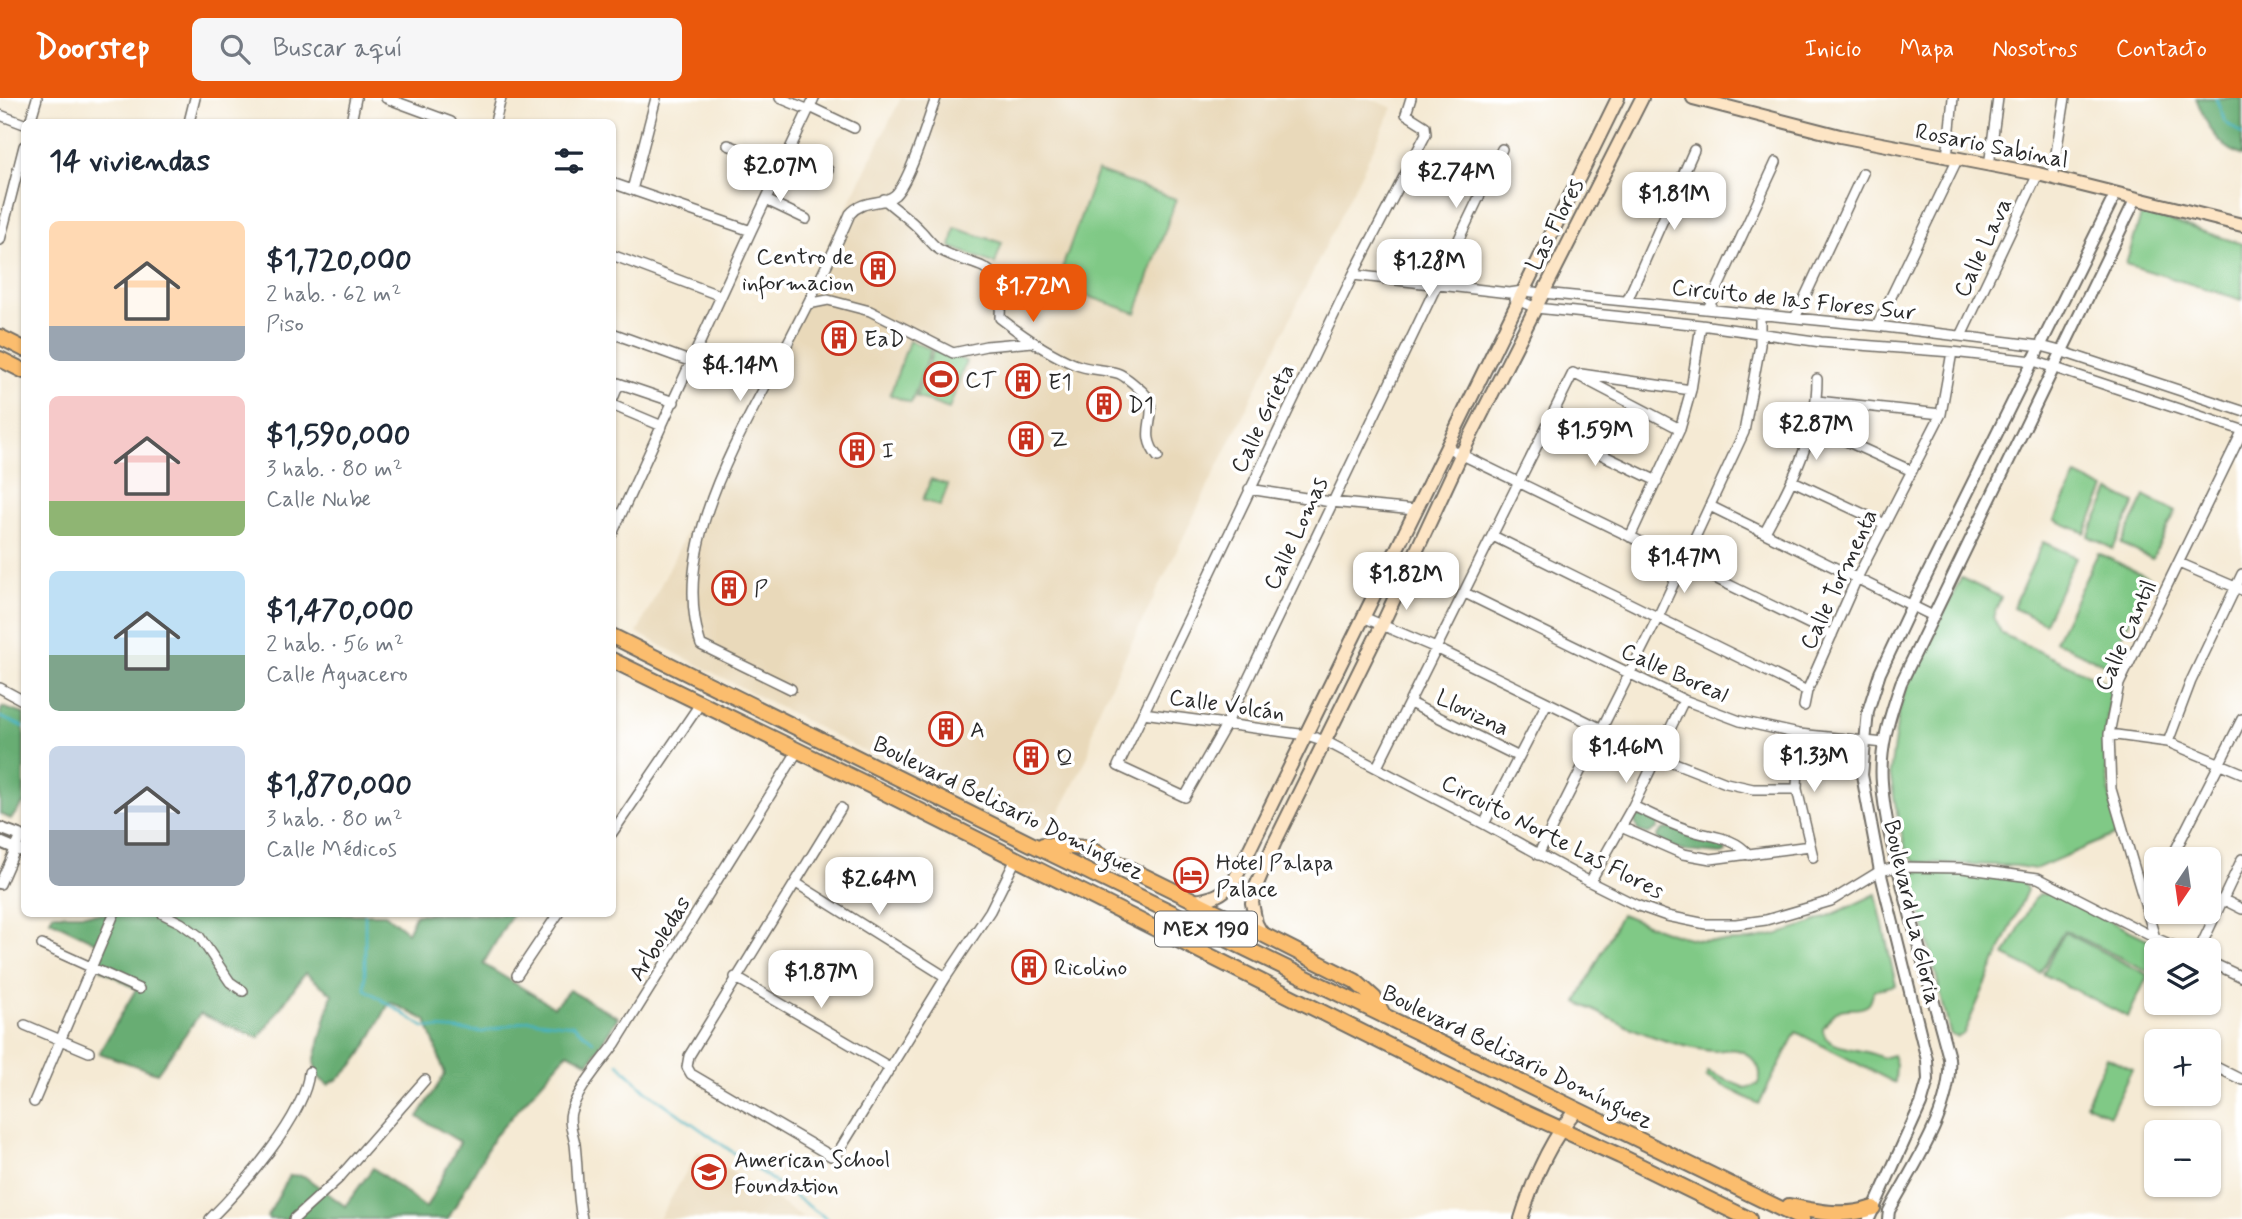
<!DOCTYPE html>
<html lang="es">
<meta charset="utf-8">
<style>
:root{--surface:#fff;--page:#f6f6f7;--text:#1f2937;--muted:#747a83;--accent:#ea580c}
body{margin:0;font-family:Mynerve,sans-serif;background:var(--page);color:var(--text);height:100vh;display:flex;flex-direction:column;font-size:26px;white-space:nowrap}
*{box-sizing:border-box;margin:0}
p{font-size:23px;color:var(--muted)}
.icon{flex:none;width:38px;height:38px;fill:none;stroke:currentColor;stroke-width:2;stroke-linecap:round;stroke-linejoin:round}
.map{position:relative;flex:1;overflow:hidden}
.panel{position:absolute;left:21px;top:21px;width:595px;height:798px;display:flex;flex-direction:column;background:var(--surface);border-radius:10px;box-shadow:0 2px 5px #0004}
.panel>*{flex:none}
.needle{width:46px;rotate:193deg}
.buttons{position:absolute;left:2144px;top:749px;display:grid;gap:14px}
.buttons a{display:grid;place-items:center;width:77px;height:77px;border-radius:10px;background:var(--surface);box-shadow:0 2px 5px #0004;font-size:35px}
.price{position:absolute;translate:-50% -60px;padding:0 16px;border-radius:14px;background:#fff;color:#222;font-size:23px;line-height:46px;filter:drop-shadow(0 2px 4px #0008)}
.price::after{content:'';position:absolute;left:50%;top:42px;width:21px;height:16px;margin-left:-10px;background:inherit;clip-path:polygon(0 0,100% 0,50% 100%)}
.price.on{background:var(--accent);color:#fff}
ul{padding:0;list-style:none}
li{display:flex;align-items:center;gap:21px;height:175px;padding:0 28px}
li span{display:grid;place-items:center;flex:none;width:196px;height:140px;border-radius:10px;color:#555}
li>.icon{margin-inline-start:auto}
span .icon{width:84px;height:84px;fill:#fffc;stroke-width:1}
li b{font-size:30px}
h2{display:flex;justify-content:space-between;align-items:center;height:84px;padding:0 28px;font-size:30px}
header{display:flex;align-items:center;gap:42px;box-sizing:border-box;height:98px;padding:0 35px;background:var(--accent);color:#fff}
header strong{font-size:33px}
nav{display:flex;gap:38px;margin-inline-start:auto;font-size:24px}
.search{width:490px;height:63px;background:var(--page);display:flex;align-items:center;gap:18px;box-sizing:border-box;padding:0 24px;border-radius:10px;color:var(--muted);font-size:26px}
.map>svg:first-child{display:block}
.built{fill:#e9d9ba}
.green{fill:#80c986;stroke:#567a58;stroke-width:2}
.forest{fill:#68ad73;stroke:#4a6c4f;stroke-width:2}
.lines{fill:none;stroke-linecap:round;stroke-linejoin:round}
.stream{stroke:#44b2c0;stroke-width:2.5}
.minor-casing{stroke:#726e66;stroke-width:12}
.tertiary-casing{stroke:#726e66;stroke-width:14}
.secondary-casing{stroke:#726e66;stroke-width:16}
.primary-casing{stroke:#726e66;stroke-width:18}
.minor{stroke:#fff;stroke-width:9}
.tertiary{stroke:#fff;stroke-width:10}
.secondary{stroke:#fde5c5;stroke-width:12}
.primary{stroke:#fbbd6e;stroke-width:14}
.labels{text-anchor:middle;stroke-width:7;stroke-linejoin:round;paint-order:stroke}
.shield{fill:#fff;stroke:#6b6b6b;stroke-width:2}
.shield-label{font-size:21px;font-weight:bold;fill:#2b2b2b}
.street-label{font-size:23px;fill:#2b2b2b;stroke:#fff}
.poi-label{font-size:23px;fill:#2b2b2b;stroke:#fff;text-anchor:start}
</style>
<header>
<strong>Doorstep</strong>
<div class="search"><svg class="icon" aria-label="search" viewBox="0 0 24 24"><circle cx="10" cy="10" r="6"/><path d="M15 15l6 6"/></svg>Buscar aquí</div>
<nav><a>Inicio</a><a>Mapa</a><a>Nosotros</a><a>Contacto</a></nav>
</header>
<div class="map">
<svg width="2242" height="1121" viewBox="0 0 2242 1121">
<rect width="100%" height="100%" fill="#fff"/>
<filter id="ink" filterUnits="userSpaceOnUse"><feTurbulence type="fractalNoise" baseFrequency=".0143" numOctaves="2"/><feDisplacementMap in="SourceGraphic" scale="14" xChannelSelector="R" yChannelSelector="G"/><feConvolveMatrix kernelMatrix="1 2 1 2 8 2 1 2 1" color-interpolation-filters="sRGB"/></filter>
<filter id="wash" filterUnits="userSpaceOnUse"><feTurbulence type="fractalNoise" baseFrequency=".00686" numOctaves="4" result="noise"/><feDisplacementMap in="SourceGraphic" scale="28" xChannelSelector="R" yChannelSelector="G"/><feGaussianBlur stdDeviation="1.57" result="paint"/><feColorMatrix in="noise" values="0 0 0 0 0 0 0 0 0 0 0 0 0 0 0 0 0 1.4 0 .05"/><feComposite in="paint" operator="in"/></filter>
<g filter="url(#wash)">
<rect width="100%" height="100%" fill="#f5ead4"/>
<path class="built" d="M901 0H1369L1393 10 1096 618 1088 658 1055 723 1047 729 1038 730 884 664 637 535Z
M698 1053 806 1121H659Z"/>
<path class="green" d="M1097 73 1176 101 1136 215 1056 187Z
M2142 114 2242 146V202L2126 166Z
M955 130 1002 145 995 166 951 149Z
M909 243 931 251 911 305 890 297Z
M934 251 966 263 949 311 916 299Z
M2076 377 2105 391 2085 435 2055 422Z
M931 381 948 387 940 408 923 402Z
M2110 393 2135 405 2113 451 2088 438Z
M2145 398 2176 414 2152 461 2121 446Z
M2043 444 2076 459 2045 525 2013 510Z
M2098 455 2150 480 2107 568 2055 543Z
M1961 480 2001 499 1993 519 2002 536 2113 588C2100 642 2104 683 2119 735L2035 771 2017 768 1915 764 1907 756 1897 716 1890 675 1898 618 1904 595Z
M1917 772 2019 781 2024 785 2027 792 1964 935C1960 940 1954 940 1950 935L1913 780Z
M2051 795 2170 852H2156V877L2064 832 2040 875 2005 858 2034 801 2039 797Z
M1876 796 1896 887 1874 892C1872 897 1872 904 1868 907 1855 917 1840 901 1826 926 1823 929 1822 931 1824 936 1829 952 1867 950 1882 960L1893 957 1896 966 1895 985 1796 934 1759 1006 1706 979 1708 974 1745 990 1757 987C1766 973 1754 959 1741 953 1731 949 1724 953 1714 953 1708 953 1699 951 1693 950 1651 941 1614 923 1577 904L1621 816C1649 827 1678 840 1708 843 1767 849 1825 821 1876 796Z
M2064 834 2148 877 2128 919 2043 876Z
M2107 959 2132 971 2110 1017 2086 1006Z"/>
<path class="forest" d="M2196 0H2242V58C2216 47 2206 26 2196 0Z
M2 609 24 616V705L11 721 0 716V617Z
M1638 718H1649L1658 722V730L1648 736 1638 733 1634 721Z
M1664 731H1675L1722 744 1726 754 1722 756 1682 753 1658 742 1657 738Z
M53 816H385L407 834 416 816H512L483 866 554 909 569 892 618 919 589 965 568 954 494 1039 448 1121H269L267 1119 290 1077 304 1078 345 1108 373 1070 426 1110 460 1044 418 1019 445 976 426 922 390 904C372 935 361 970 328 987L318 979 314 964 332 896 305 875 259 940 200 916 157 975 99 955 136 891 101 871 100 846 50 822Z"/>
<g class="lines">
<path class="stream" d="M2216 0 2225 24 2242 36
M0 619 24 629
M365 816V891L424 929 483 934 529 922 573 927 593 943
M618 965 645 992 827 1121"/>
</g>
</g>
<g filter="url(#ink)">
<g class="lines">
<g class="minor-casing">
<path id="minor" d="M386 0 451 24
M780 0 809 12
M1411 0 1406 16 1425 28 1426 36 1353 177 1118 668 1185 699 1227 625 1502 51
M810 9 854 30
M0 17 24 26
M30 24 37 0
M189 24 195 0
M351 24 356 0
M495 24 501 0
M728 47 782 67
M789 55 828 72
M1947 60 1953 0
M1989 68 1998 0
M2052 80 2065 0
M612 85 751 133
M632 92 656 0
M884 101C896 112 910 121 921 133 927 139 933 148 940 152 981 174 1003 158 1000 220 1023 238 1047 255 1074 266 1088 272 1102 271 1117 275 1125 277 1136 288 1143 294 1164 315 1135 332 1158 359
M766 102 806 121
M0 142 24 48
M612 157 721 198
M1353 177 1509 195 1523 193 1877 228 2041 248 2060 253 2242 313
M1515 201 1536 210 1701 227 1821 244 1952 254 2034 263 2242 332
M1627 203 1694 52
M808 206 828 202 870 213 953 255 986 248 1033 244
M1708 211 1776 64
M1795 220 1863 75
M1877 228 1957 62
M612 235 692 264
M1961 238 2038 76
M1573 275 1680 331
M1581 276 1691 292
M612 283 674 304
M612 303 619 286
M1817 303 1941 316
M612 307 662 328
M1813 328 1912 373
M1546 330 1657 383
M1446 349 1832 537
M1793 383 1885 426
M1249 391 1331 404 1415 412
M1710 408 1933 518
M1765 434C1792 385 1817 338 1817 281
M612 436 751 133 814 0
M1493 438 1807 593
M1630 439 1680 331 1691 292 1701 227
M2179 465 2242 492
M1465 495 1684 602 1740 623 1799 636 1884 645
M1363 519 1436 550 1602 631
M0 590 24 603
M791 591 701 547C669 449 739 340 782 256 806 210 830 163 850 116 864 100 882 108 895 97 910 83 928 21 936 0
M1410 605 1519 659
M1804 608 1807 593 1857 480 1941 316 1952 254
M1143 615 1307 637 1325 643 1484 726 1590 784 1636 807 1667 818 1706 826H1736L1766 822 1831 803 1880 773 1897 769 1962 770 2038 780 2155 840 2184 852
M1799 636 1797 691 1813 759
M2109 636 2168 644 2242 675
M2168 644 2191 583 2242 476
M1657 658 1726 685 1753 691H1797
M1377 669 1573 275
M1633 708C1651 716 1669 726 1689 732 1710 739 1734 738 1749 757
M841 710 689 958 687 969 691 976 831 1058 837 1056 946 879 990 813 1016 761
M1484 726 1547 605
M1621 729 1683 756 1711 761 1810 748
M612 735 700 606
M1538 757 1658 519 1744 334 1760 247V217
M2171 761 2242 621
M1590 784 1633 708 1684 602
M796 785 946 879
M0 786 21 738
M2222 801 2242 811
M2147 808 2156 790
M163 816 181 825 199 838 230 884 243 893
M2155 840 2111 691 2109 636 2119 586 2242 334
M42 847 139 891
M2199 852 2242 761
M2208 863 2242 879
M517 877 558 816
M735 879 891 970
M25 927 89 954
M2208 965 2242 982
M34 1004 114 816
M210 1121C242 1089 305 1019 309 974
M294 1121 338 1081 425 982
M582 1121C577 1096 578 1071 575 1046 573 1035 568 1025 571 1014 577 992 601 965 615 946L797 654"/>
</g>
<g class="tertiary-casing">
<path id="tertiary" d="M0 730 24 739
M0 744 24 754
M1869 1121 1921 1006 1928 982 1927 962 1880 773 1862 677 1868 613 1880 575 1912 507 2116 95
M1888 1121 1889 1113C1913 1068 1953 1012 1949 960 1936 912 1923 864 1910 816 1899 773 1885 729 1882 685 1879 650 1890 618 1901 585L2136 100"/>
</g>
<g class="secondary-casing">
<path id="secondary" d="M1693 0 1840 38 2038 76 2242 127
M1194 803C1211 801 1223 797 1234 783L1618 0
M1262 836 1256 825 1252 805 1254 793 1274 746 1382 527 1461 357 1642 0
M1521 1121C1533 1082 1549 1043 1576 1012"/>
</g>
<g class="primary-casing">
<path id="primary" d="M0 239 24 251
M0 261 24 273
M612 538 1033 747 1802 1121
M612 562 881 693 1499 1003 1620 1058 1749 1121
M1043 747 1087 750 1262 836 1355 883 1374 900 1384 918
M1789 1108C1818 1114 1844 1120 1873 1110"/>
</g>
<use href="#minor" class="minor"/>
<use href="#tertiary" class="tertiary"/>
<use href="#secondary" class="secondary"/>
<use href="#primary" class="primary"/>
</g>
</g>
<defs>
<g id="building-ring" transform="scale(1.75)"><circle r="9.5" fill="#fff" stroke="#c8321e" stroke-width="1.5"/><path d="M-4-6H4V6H1V3H-1V6H-4ZM-2.5-4.3h1.7v1.8h-1.7ZM.8-4.3h1.7v1.8H.8ZM-2.5-1h1.7V.8h-1.7ZM.8-1h1.7V.8H.8Z" fill="#c8321e"/></g>
<g id="stadium-ring" transform="scale(1.75)"><circle r="9.5" fill="#fff" stroke="#c8321e" stroke-width="1.5"/><path d="M0-5a6.5 5 0 1 0 0 10a6.5 5 0 1 0 0-10ZM-3.5-1.8h7v3.6h-7Z" fill="#c8321e"/></g>
<g id="hotel-ring" transform="scale(1.75)"><circle r="9.5" fill="#fff" stroke="#c8321e" stroke-width="1.5"/><path d="M-6-4.5h1.5V1H6V5H4.5V3h-9V5H-6ZM-4 0a1.8 1.8 0 1 1 3.6 0ZM.5 0V-2.5h3Q6-2.5 6 0Z" fill="#c8321e"/></g>
<g id="school-ring" transform="scale(1.75)"><circle r="9.5" fill="#fff" stroke="#c8321e" stroke-width="1.5"/><path d="M0-5L7-2L0 1L-7-2ZM-4 1L0 2.5L4 1V4Q0 6-4 4Z" fill="#c8321e"/></g>
</defs>
<g fill-rule="evenodd">
<use href="#building-ring" x="878" y="171"/>
<use href="#building-ring" x="839" y="240"/>
<use href="#stadium-ring" x="941" y="281"/>
<use href="#building-ring" x="1023" y="283"/>
<use href="#building-ring" x="1104" y="306"/>
<use href="#building-ring" x="1026" y="341"/>
<use href="#building-ring" x="857" y="352"/>
<use href="#building-ring" x="729" y="490"/>
<use href="#building-ring" x="946" y="631"/>
<use href="#building-ring" x="1031" y="659"/>
<use href="#hotel-ring" x="1191" y="777"/>
<use href="#building-ring" x="1029" y="869"/>
<use href="#school-ring" x="709" y="1074"/>
</g>
<g class="labels">
<rect class="shield" x="1155" y="813.5" width="102" height="35" rx="5"/>
<g class="shield-label">
<text x="1206" y="838">MEX 190</text>
</g>
<g class="street-label">
<text transform="translate(1992 47) rotate(11)" y="8">Rosario Sabinal</text>
<text transform="translate(1554 126) rotate(-63)" y="8">Las Flores</text>
<text transform="translate(1982 149) rotate(-65)" y="8">Calle Lava</text>
<text transform="translate(1794 201) rotate(6)" y="8">Circuito de las Flores Sur</text>
<text transform="translate(1262 320) rotate(-64)" y="8">Calle Grieta</text>
<text transform="translate(1295 435) rotate(-65)" y="8">Calle Lomas</text>
<text transform="translate(1838 481) rotate(-65)" y="8">Calle Tormenta</text>
<text transform="translate(2125 537) rotate(-66)" y="8">Calle Cantil</text>
<text transform="translate(1675 574) rotate(24)" y="8">Calle Boreal</text>
<text transform="translate(1227 606) rotate(8)" y="8">Calle Volcán</text>
<text transform="translate(1473 614) rotate(26)" y="8">Llovizna</text>
<text transform="translate(1009 709) rotate(26)" y="8">Boulevard Belisario Domínguez</text>
<text transform="translate(1553 738) rotate(27)" y="8">Circuito Norte Las Flores</text>
<text transform="translate(1913 814) rotate(77)" y="8">Boulevard La Gloria</text>
<text transform="translate(659 840) rotate(-58)" y="8">Arboledas</text>
<text transform="translate(1518 958) rotate(26)" y="8">Boulevard Belisario Domínguez</text>
</g>
<g class="poi-label">
<text x="854" y="166" text-anchor="end">Centro de<tspan x="854" dy="26">informacion</tspan></text>
<text x="864" y="248">EaD</text>
<text x="965" y="289">CT</text>
<text x="1048" y="291">E1</text>
<text x="1128" y="314">D1</text>
<text x="1050" y="349">Z</text>
<text x="882" y="360">I</text>
<text x="754" y="498">P</text>
<text x="970" y="639">A</text>
<text x="1056" y="667">Q</text>
<text x="1216" y="772">Hotel Palapa<tspan x="1216" dy="26">Palace</tspan></text>
<text x="1054" y="877">Ricolino</text>
<text x="734" y="1069">American School<tspan x="734" dy="26">Foundation</tspan></text>
</g>
</g>
</svg>
<div class="buttons">
<a><svg class="needle" viewBox="-14 -14 28 28"><path d="M0-13l5 13h-10z" fill="#e53935"/><path d="M0 13l5-13h-10z" fill="#747a83"/></svg></a>
<a><svg class="icon" aria-label="layers" viewBox="0 0 24 24"><path d="M12 4l9 5-9 5-9-5zM3 14l9 5 9-5"/></svg></a>
<a>+</a>
<a>−</a>
</div>
<b class="price" style="left:780px;top:106px">$2.07M</b>
<b class="price" style="left:1456px;top:112px">$2.74M</b>
<b class="price" style="left:1674px;top:134px">$1.81M</b>
<b class="price" style="left:1429px;top:201px">$1.28M</b>
<b class="price on" style="left:1033px;top:226px">$1.72M</b>
<b class="price" style="left:740px;top:305px">$4.14M</b>
<b class="price" style="left:1816px;top:364px">$2.87M</b>
<b class="price" style="left:1595px;top:370px">$1.59M</b>
<b class="price" style="left:1684px;top:497px">$1.47M</b>
<b class="price" style="left:1406px;top:514px">$1.82M</b>
<b class="price" style="left:1626px;top:687px">$1.46M</b>
<b class="price" style="left:1814px;top:696px">$1.33M</b>
<b class="price" style="left:879px;top:819px">$2.64M</b>
<b class="price" style="left:821px;top:912px">$1.87M</b>
<section class="panel">
<h2>14 viviendas<svg class="icon" aria-label="filters" viewBox="0 0 24 24"><path d="M4 7h16M4 17h16"/><circle cx="9" cy="7" r="2"/><circle cx="15" cy="17" r="2"/></svg></h2>
<ul>
<li><span style="background:linear-gradient(#ffd9b3 75%,#9aa5b1 0)"><svg class="icon" aria-label="home" viewBox="0 0 24 24"><path d="M3 11l9-7 9 7M6 9v11h12V9"/></svg></span><div><b>$1,720,000</b><p>2 hab. · 62 m²</p><p>Piso</p></div></li>
<li><span style="background:linear-gradient(#f6c9c9 75%,#8fb573 0)"><svg class="icon" aria-label="home" viewBox="0 0 24 24"><path d="M3 11l9-7 9 7M6 9v11h12V9"/></svg></span><div><b>$1,590,000</b><p>3 hab. · 80 m²</p><p>Calle Nube</p></div></li>
<li><span style="background:linear-gradient(#bfe0f5 60%,#7fa58c 0)"><svg class="icon" aria-label="home" viewBox="0 0 24 24"><path d="M3 11l9-7 9 7M6 9v11h12V9"/></svg></span><div><b>$1,470,000</b><p>2 hab. · 56 m²</p><p>Calle Aguacero</p></div></li>
<li><span style="background:linear-gradient(#c9d6e8 60%,#9aa5b1 0)"><svg class="icon" aria-label="home" viewBox="0 0 24 24"><path d="M3 11l9-7 9 7M6 9v11h12V9"/></svg></span><div><b>$1,870,000</b><p>3 hab. · 80 m²</p><p>Calle Médicos</p></div></li>
</ul>
</section>
</div>
